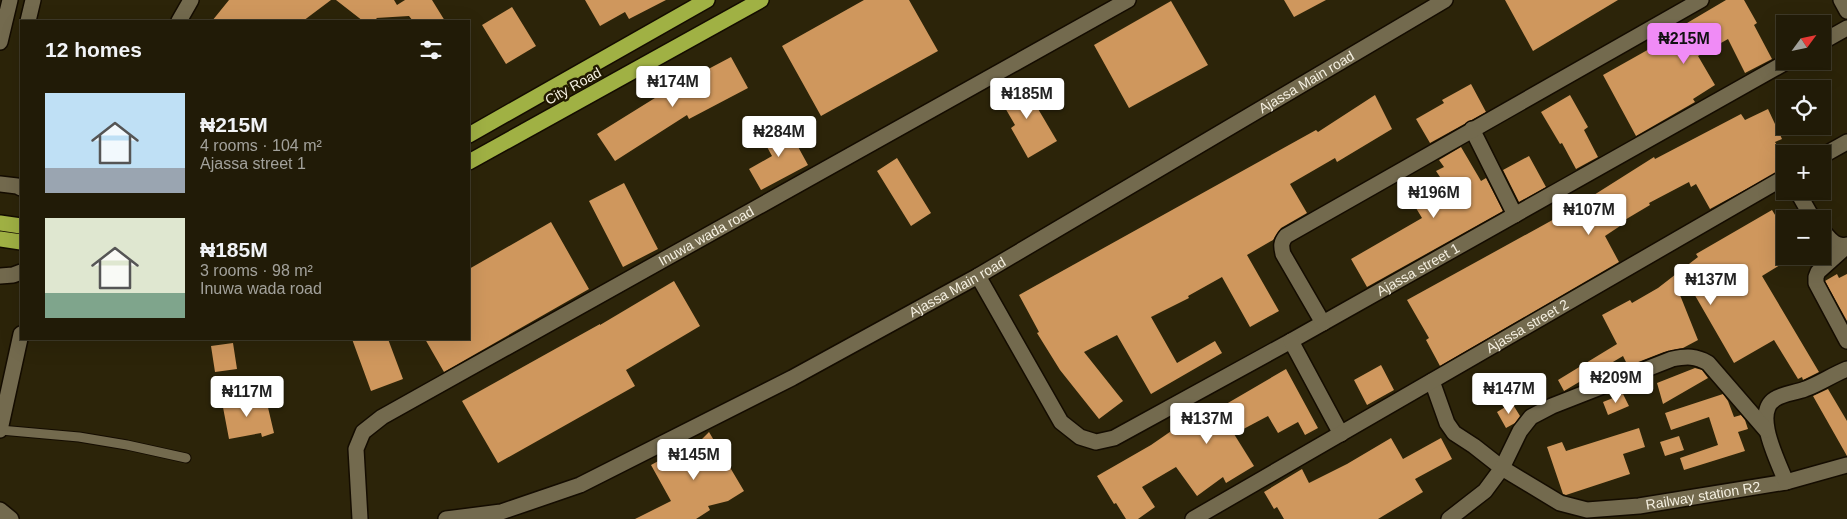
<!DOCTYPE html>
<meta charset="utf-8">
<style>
:root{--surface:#211b07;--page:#2d2815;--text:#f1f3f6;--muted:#a2a19b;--line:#3e3928;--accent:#f08bf6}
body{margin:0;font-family:Arial,sans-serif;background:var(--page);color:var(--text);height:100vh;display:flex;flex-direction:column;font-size:19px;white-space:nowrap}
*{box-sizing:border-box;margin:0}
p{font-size:16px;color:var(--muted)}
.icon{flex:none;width:28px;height:28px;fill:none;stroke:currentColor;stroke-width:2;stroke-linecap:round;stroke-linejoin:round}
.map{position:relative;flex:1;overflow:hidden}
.panel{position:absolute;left:20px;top:20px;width:450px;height:320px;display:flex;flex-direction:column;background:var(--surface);border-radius:0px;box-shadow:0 5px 20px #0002,0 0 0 1px var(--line)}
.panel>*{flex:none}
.needle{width:32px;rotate:57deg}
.controls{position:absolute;left:1776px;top:15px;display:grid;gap:10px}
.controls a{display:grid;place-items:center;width:55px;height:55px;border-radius:0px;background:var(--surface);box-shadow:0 5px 20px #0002,0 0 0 1px var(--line);font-size:25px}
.price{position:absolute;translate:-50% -42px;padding:0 11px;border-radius:5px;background:#fff;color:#222;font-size:16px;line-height:32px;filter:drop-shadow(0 1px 2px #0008)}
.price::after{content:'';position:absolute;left:50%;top:30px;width:15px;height:11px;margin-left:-8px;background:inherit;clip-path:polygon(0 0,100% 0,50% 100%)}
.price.current{background:var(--accent);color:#111}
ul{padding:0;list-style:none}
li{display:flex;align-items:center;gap:15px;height:125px;padding:0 25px}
li span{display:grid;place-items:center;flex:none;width:140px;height:100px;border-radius:0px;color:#555}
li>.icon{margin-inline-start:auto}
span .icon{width:60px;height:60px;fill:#fffc;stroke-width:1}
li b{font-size:21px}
h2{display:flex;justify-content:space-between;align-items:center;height:60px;padding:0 25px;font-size:21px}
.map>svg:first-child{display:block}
.building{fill:#cf975d}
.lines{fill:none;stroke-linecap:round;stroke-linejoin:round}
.lane-casing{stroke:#140c00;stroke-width:11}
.street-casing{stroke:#140c00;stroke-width:18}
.secondary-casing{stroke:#140c00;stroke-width:18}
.highway-casing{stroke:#140c00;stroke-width:18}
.lane{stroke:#736a4e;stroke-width:9}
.street{stroke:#736a4e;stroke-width:15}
.secondary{stroke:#736a4e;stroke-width:15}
.highway{stroke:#a0b144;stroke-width:15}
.labels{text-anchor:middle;stroke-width:5;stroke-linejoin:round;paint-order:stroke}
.street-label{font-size:14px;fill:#f5f0e1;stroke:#221a01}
</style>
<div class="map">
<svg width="1847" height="519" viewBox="0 0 1847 519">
<rect width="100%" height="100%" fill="#2c2409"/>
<path class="building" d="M229 0H331L303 21H212Z
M336 0H394L397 5 405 0H432L445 21H413L409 16 376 18 379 21H363Z
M585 0H666L629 19 625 12 600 26Z
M864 0H909L938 51 821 116 782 46Z
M1284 0H1326L1294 17Z
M1505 0H1618L1533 51Z
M1726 0H1744L1757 23 1754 25 1772 59 1745 73 1728 39 1698 56 1715 85 1693 99 1695 102 1636 136 1603 75 1667 39 1665 36Z
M1171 1 1208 65 1129 108 1094 45Z
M512 7 536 46 506 64 482 25Z
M731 57 748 88 689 119 687 115 615 161 597 134 663 93Z
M1021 80 1057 141 1028 158 1011 128 1015 125 997 94Z
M1471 84 1486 112 1430 143 1416 119 1444 103 1442 100Z
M1375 95 1392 129 1337 162 1335 158 1290 184 1307 213 1281 228 1273 240 1247 255 1279 311 1250 327 1222 277 1188 296 1189 298 1151 317 1177 363 1215 341 1222 353 1151 394 1117 335 1084 352 1123 401 1099 419 1060 370 1037 333 1039 332 1019 295 1316 130 1318 132Z
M1570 95 1588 127 1584 130 1598 157 1576 169 1562 143 1560 144 1541 112Z
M1768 109 1782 139 1775 142 1785 159V168L1710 209 1696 184 1691 187 1689 182 1649 203 1650 205 1618 224 1620 226 1605 236 1619 262 1440 366 1426 340 1429 338 1407 300 1567 212 1654 157 1655 159 1741 114 1745 120Z
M785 123 808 165 761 190 749 169 772 156 761 136Z
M1461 147 1481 181 1486 178 1503 211 1367 287 1351 259 1422 218 1410 198 1442 180 1436 171 1444 167 1439 160Z
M1529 156 1546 187 1519 202 1503 170Z
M897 158 931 213 911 226 877 171Z
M624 183 658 249 623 267 589 201Z
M1772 210 1785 231V262L1762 276 1819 372 1803 380 1802 377 1798 379 1774 340 1734 363 1689 285 1678 290 1698 340 1683 348 1664 352 1628 366 1623 356 1564 391 1558 380 1617 344 1602 315 1630 300 1632 303 1658 288 1698 257 1696 254Z
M551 222 589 289 444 372 425 339H469V269Z
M1837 274 1839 278 1847 274V321L1825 281Z
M674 281 700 326 626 370 635 386 498 463 462 401 600 324V325Z
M352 339H388L403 379 371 391Z
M233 343 237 369 215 372 211 346Z
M1381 365 1394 390 1367 405 1354 380Z
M1695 368 1702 370 1708 378 1663 404 1657 383Z
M1286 369 1318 428 1305 435 1298 422 1278 433 1268 416 1234 434 1254 466 1226 483 1223 477 1197 496 1176 467 1142 487 1155 507 1138 519H1126L1116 503 1114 504 1097 476 1151 445 1180 425 1182 427 1220 405 1221 407Z
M1828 389 1847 421V456L1813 396Z
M1623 394 1629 406 1608 415 1603 402Z
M1723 394 1728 401 1734 417 1741 415 1745 420 1748 429 1738 432 1745 451 1684 470 1680 458 1718 445 1709 417 1671 430 1665 413Z
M246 398 247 404 266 399 274 433 262 437 261 433 229 439 222 402Z
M1512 403 1520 416 1515 423 1506 428 1497 412Z
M1639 428 1645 447 1623 454 1630 474 1566 495 1563 494 1547 447 1562 442 1566 451Z
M709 432 744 491 728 501 708 506 710 510 696 519H635L671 501 651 465 686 446 697 444Z
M1679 436 1684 450 1665 456 1660 442Z
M1391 438 1403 459 1441 438 1452 459 1415 479 1423 492 1378 519H1284L1277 507 1274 509 1264 492 1302 469 1309 483 1347 464Z"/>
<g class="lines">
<g class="lane-casing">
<path id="lane" d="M0 430 79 437 127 445 186 458"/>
</g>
<g class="street-casing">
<g id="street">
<path d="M1841 0 1847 11"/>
<path d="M179 21 191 0"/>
<path d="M1822 42 1847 28"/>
<path d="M1472 129 1515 215"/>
<path d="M1822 156 1847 142"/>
<path d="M1797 191 1813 219"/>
<path d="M1822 230C1829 238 1835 248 1847 245"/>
<path d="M1847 246 1818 272 1816 277V283L1847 341"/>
<path id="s1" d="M978 276 1061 422 1080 437 1096 442 1114 438 1291 341 1788 61"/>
<path d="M1323 323 1283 254C1281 246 1281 242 1286 236L1701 0"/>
<path d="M1291 341 1341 434"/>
<path id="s2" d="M1432 381 1447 423 1454 433 1474 446 1502 468 1560 503 1587 510 1639 506 1786 482 1847 465"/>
<path d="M1786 482C1779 463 1752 413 1775 399 1784 393 1795 393 1805 389 1819 384 1832 375 1847 369"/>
<path id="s3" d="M360 519 356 449 363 432 382 417 1128 0"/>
<path id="s4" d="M1193 519 1785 177"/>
<path d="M1449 519 1485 491 1502 468 1520 431 1531 417 1552 406 1672 359C1687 356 1696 356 1708 363L1766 430"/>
</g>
</g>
<g class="secondary-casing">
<g id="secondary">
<path d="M28 21 33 0"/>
<path d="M0 42 10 0"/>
<path d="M0 184 17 186 21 188"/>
<path d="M0 276 13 275 21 272"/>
<path d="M0 430 21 334"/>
<path d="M0 510 11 519"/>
<path id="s5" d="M446 519 501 512 580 485 792 378 978 276 1445 0"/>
</g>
</g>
<g class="highway-casing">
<path id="highway" d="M469 135 707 0
M469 162 761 0
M0 223 21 226
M0 239 21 242"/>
</g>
<use href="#lane" class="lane"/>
<use href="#street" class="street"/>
<use href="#secondary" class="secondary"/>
<use href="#highway" class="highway"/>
</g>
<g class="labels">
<g class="street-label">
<text dy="5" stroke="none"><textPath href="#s5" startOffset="970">Ajassa Main road</textPath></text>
<text transform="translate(573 86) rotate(-29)" y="5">City Road</text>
<text dy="5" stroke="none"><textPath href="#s3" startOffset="484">Inuwa wada road</textPath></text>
<text dy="5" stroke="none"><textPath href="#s1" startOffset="575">Ajassa street 1</textPath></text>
<text dy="5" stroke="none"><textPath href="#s5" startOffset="565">Ajassa Main road</textPath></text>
<text dy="5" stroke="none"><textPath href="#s4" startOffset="386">Ajassa street 2</textPath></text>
<text dy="5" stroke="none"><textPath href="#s2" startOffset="329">Railway station R2</textPath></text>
</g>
</g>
</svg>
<div class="controls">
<a><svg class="needle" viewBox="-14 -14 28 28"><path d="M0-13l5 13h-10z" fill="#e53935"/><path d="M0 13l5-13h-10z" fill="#a2a19b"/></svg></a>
<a><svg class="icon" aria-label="locate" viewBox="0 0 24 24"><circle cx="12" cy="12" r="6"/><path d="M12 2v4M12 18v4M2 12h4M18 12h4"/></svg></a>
<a>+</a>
<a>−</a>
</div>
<b class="price current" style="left:1684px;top:65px">₦215M</b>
<b class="price" style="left:673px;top:108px">₦174M</b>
<b class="price" style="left:1027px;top:120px">₦185M</b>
<b class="price" style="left:779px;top:158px">₦284M</b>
<b class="price" style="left:1434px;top:219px">₦196M</b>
<b class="price" style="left:1589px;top:236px">₦107M</b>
<b class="price" style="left:1711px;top:306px">₦137M</b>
<b class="price" style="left:1616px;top:404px">₦209M</b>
<b class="price" style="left:1509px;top:415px">₦147M</b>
<b class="price" style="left:247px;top:418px">₦117M</b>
<b class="price" style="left:1207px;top:445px">₦137M</b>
<b class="price" style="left:694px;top:481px">₦145M</b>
<section class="panel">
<h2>12 homes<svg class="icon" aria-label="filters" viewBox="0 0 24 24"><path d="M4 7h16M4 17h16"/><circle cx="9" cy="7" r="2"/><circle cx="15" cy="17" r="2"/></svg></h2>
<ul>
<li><span style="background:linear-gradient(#bfe0f5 75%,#9aa5b1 0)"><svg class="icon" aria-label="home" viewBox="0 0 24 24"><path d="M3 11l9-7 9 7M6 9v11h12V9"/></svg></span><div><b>₦215M</b><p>4 rooms · 104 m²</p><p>Ajassa street 1</p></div></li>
<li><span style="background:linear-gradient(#dfe7d0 75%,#7fa58c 0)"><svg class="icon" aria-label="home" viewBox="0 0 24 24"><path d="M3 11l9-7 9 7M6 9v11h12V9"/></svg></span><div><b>₦185M</b><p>3 rooms · 98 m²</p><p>Inuwa wada road</p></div></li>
</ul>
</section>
</div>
